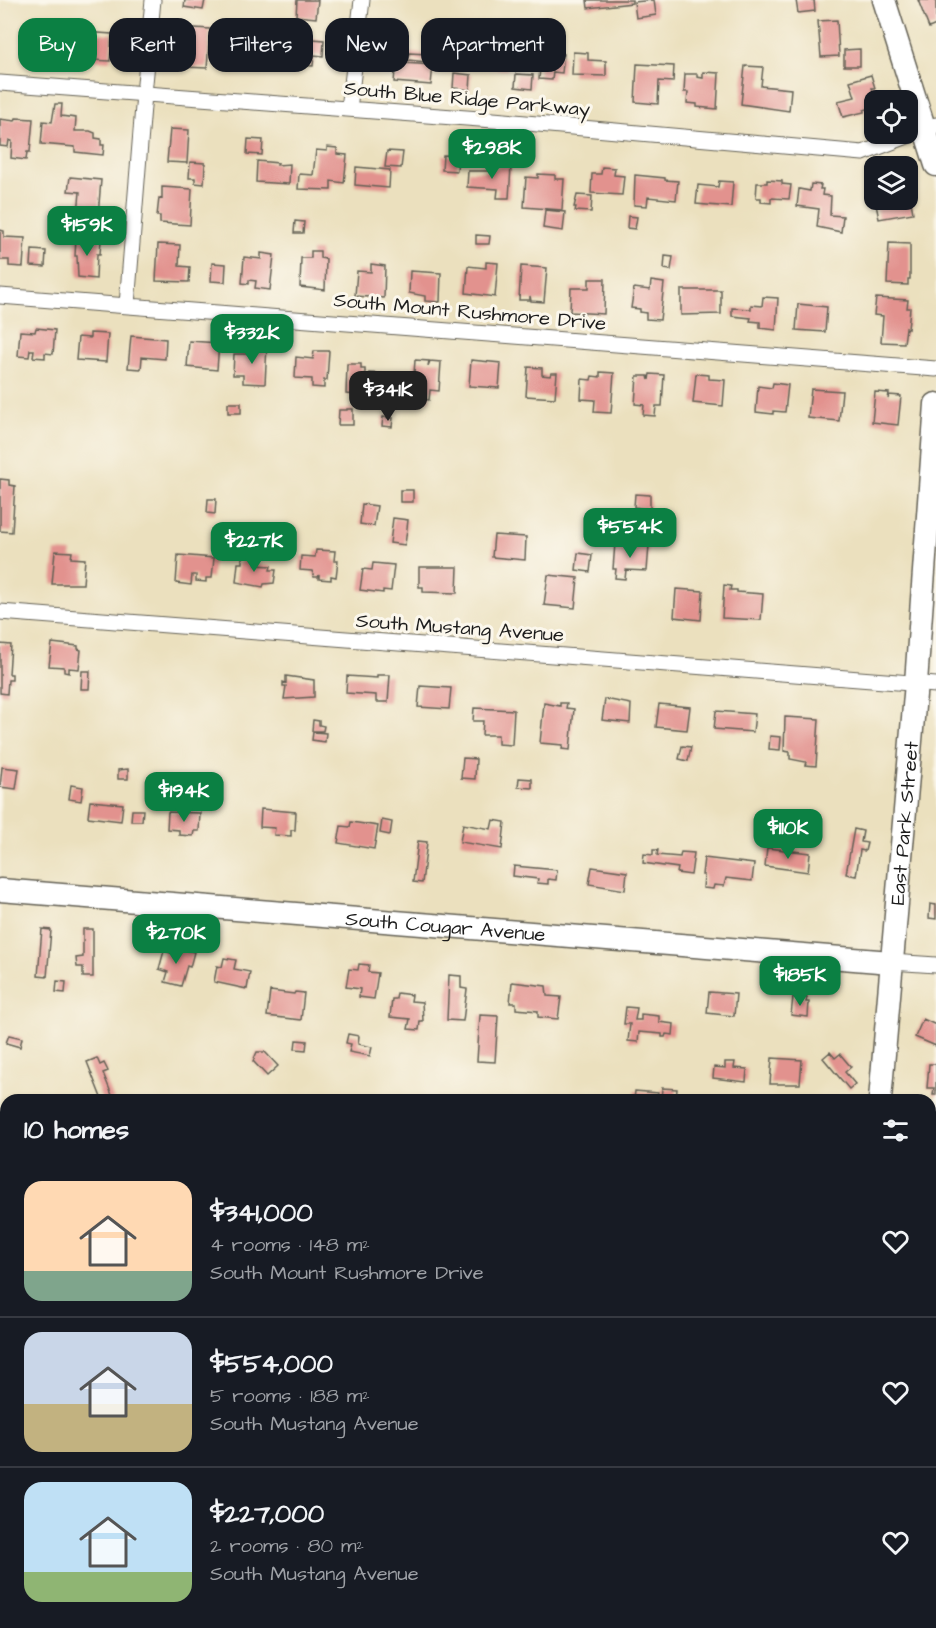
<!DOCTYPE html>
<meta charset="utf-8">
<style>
:root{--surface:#171b24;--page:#242831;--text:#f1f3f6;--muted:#9ea1a6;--line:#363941;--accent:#0b8043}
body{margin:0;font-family:"Architects Daughter",sans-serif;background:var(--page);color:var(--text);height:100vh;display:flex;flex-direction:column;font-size:22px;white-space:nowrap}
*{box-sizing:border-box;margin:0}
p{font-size:20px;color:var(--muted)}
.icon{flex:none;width:33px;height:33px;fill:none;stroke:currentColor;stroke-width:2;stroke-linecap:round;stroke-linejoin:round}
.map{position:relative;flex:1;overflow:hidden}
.side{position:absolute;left:0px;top:1094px;width:936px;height:536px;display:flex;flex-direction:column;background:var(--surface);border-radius:18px 18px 0 0;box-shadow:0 2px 4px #0004}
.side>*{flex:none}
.guide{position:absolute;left:18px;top:18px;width:600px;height:54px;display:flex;gap:12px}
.tools{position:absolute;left:864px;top:90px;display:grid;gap:12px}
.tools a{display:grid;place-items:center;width:54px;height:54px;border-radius:12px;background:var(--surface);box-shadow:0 2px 4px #0004;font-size:30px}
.price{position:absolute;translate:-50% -51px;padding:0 14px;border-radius:12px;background:var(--accent);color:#fff;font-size:20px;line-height:39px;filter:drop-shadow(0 2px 3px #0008)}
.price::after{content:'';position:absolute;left:50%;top:36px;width:18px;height:14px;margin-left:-9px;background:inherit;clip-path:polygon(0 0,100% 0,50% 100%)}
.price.on{background:#222;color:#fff}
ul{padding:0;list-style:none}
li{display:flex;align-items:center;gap:18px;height:150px;padding:0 24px}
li+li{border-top:2px solid var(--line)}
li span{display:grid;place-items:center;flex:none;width:168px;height:120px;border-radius:18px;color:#555}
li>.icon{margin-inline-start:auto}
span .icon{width:72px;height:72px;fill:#fffc;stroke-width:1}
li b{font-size:26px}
h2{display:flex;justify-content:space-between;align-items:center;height:72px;padding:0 24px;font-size:26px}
.pill{padding:0 21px;border-radius:18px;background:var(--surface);box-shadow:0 2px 4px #0004;font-size:21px;line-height:54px}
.pill.on{background:var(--accent);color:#fff}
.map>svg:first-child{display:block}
.building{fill:#e2928e}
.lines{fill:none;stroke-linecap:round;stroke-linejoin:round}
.street-casing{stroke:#646155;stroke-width:17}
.secondary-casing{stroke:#646155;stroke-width:25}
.highway-casing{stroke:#646155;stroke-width:31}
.street{stroke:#fff;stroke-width:15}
.secondary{stroke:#fff;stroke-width:22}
.highway{stroke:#fff;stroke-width:28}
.labels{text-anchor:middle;stroke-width:6;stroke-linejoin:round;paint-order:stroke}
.street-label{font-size:20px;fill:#1c1c1c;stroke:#fbf7ec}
</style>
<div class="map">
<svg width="936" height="1628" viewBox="0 0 936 1628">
<rect width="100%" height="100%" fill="#fbf7ec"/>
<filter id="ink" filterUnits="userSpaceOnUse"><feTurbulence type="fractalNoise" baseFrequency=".0167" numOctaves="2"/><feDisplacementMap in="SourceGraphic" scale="12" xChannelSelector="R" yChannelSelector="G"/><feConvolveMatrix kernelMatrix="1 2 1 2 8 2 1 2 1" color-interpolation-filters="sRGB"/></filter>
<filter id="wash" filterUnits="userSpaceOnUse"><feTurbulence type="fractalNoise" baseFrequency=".008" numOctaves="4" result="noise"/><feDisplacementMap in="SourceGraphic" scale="24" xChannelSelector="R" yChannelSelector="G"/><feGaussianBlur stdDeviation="1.35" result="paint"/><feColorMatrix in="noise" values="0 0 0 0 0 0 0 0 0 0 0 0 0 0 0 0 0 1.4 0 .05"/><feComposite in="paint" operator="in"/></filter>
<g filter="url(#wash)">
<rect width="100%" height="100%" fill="#ebe0be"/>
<g id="blocks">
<path class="building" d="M185 0H205L203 10 184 7Z
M297 0H318L316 18 296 16Z
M587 0H632V3L588 8Z
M654 0 656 15 636 18 634 2Z
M796 0H814L815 11 798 13Z
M918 0H936V25L929 28Z
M837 20 839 56 821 57 818 21Z
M45 22H58V27H60V57H29L30 27H44Z
M429 26 445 27 444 38 428 37Z
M178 27 210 29 207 68 185 67 186 43 177 42Z
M84 32 112 34 110 61 73 59 75 37H84Z
M291 37 324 40 323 56 314 55 313 66 282 64 283 50 290 51Z
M476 38 494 40 493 46 509 47 507 70 473 66Z
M860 49V66H844V50Z
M532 52 564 54 562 73 553 72 552 80 539 79 540 68 531 67Z
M573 52 588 53V60L606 61V76L572 75Z
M409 53 427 54V62L408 60Z
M396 60 403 61V63L433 65 431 85 394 82Z
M637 64 674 66 673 82 659 81 658 104 635 102Z
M745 66 763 67 761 86 791 89 789 111 741 104Z
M703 72 719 73 717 109 697 107V104L687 103 688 92H684L685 74H697V77L703 78Z
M454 73 471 75 470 90 453 88Z
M516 74 533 75 532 89 515 87Z
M871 75 875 88H872L876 100H874V107L864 110V112L843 117 838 101 855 97 850 81Z
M55 104H62L61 116 76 118 75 131H90L95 133V138L101 139V145H104L103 155 75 152V147L41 144 43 121 52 122Z
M16 118 33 119 30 152H27L26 160 11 158 12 141 9 140 8 147 0 146V119L15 121Z
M170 129 189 130 187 163 167 162Z
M248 139 263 140 262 155 247 154Z
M327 147 337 148V154L347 155 344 183 331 181V190L298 189 299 174 313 175 316 150 327 151Z
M387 151 403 152 401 168 385 167Z
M443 155 458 156 457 171 442 170Z
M257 161 278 163 277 165 290 164 289 184 256 182Z
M190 162 205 163 204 184 195 183V178H189Z
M500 166 511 167 509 198H497L498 189 467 187 468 171H491V168H500Z
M356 167 390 170 389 188 355 185Z
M602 167 615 168 614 175 624 176 622 195 591 193 592 174H601Z
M538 174 555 175V179H564L562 210 524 207 526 177 538 178Z
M635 175 665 178V180L678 181 676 200 648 197 647 206 634 205Z
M70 177 101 180 98 216 78 214 80 192 68 191Z
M767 180 782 181V184L791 185 789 199 771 198V203L761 202V198H756L757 183H767Z
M719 181 733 182 731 207 696 204 698 185 718 187Z
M811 184 821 185 820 189H823L822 195 831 196 830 215 843 216 841 232 817 227 819 209 797 206 799 189 810 191Z
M162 187 192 189 190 225 160 223V216H157L159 198 162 199Z
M577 195 592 196 591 212 575 211 576 207H574Z
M910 196 913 213 879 219 875 200H908V197Z
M545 210 565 212 563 231 543 228Z
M628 216 637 217 635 229 627 228Z
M295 221 304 222 303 233H294Z
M79 222 94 223V230L78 229Z
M0 230 4 231V237L25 238 23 267 9 266V260H0Z
M476 235 490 236 489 244H476Z
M76 238 101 240 100 254H97L96 279 78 277 77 256H75Z
M889 243 910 244V279H908V285L887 284Z
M158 244 180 245 179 266 190 267 189 282 156 281Z
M32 250 46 251 45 267 31 266Z
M311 251H320V258L326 259 325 290 300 287 301 258H311Z
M261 253 274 255 270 290 255 288 256 281 249 280V284L242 283 244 257 261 259Z
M665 256 673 257 671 270 664 269Z
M486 262 498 263 495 297 466 293 468 266 486 268Z
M212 263 226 264 225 282 211 281Z
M371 264 385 266 384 298 355 296 357 271 371 272Z
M521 266 547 268 544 302 531 301 530 296V300H519Z
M410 271 441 273 440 302 425 301V296L409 293Z
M589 279H605L604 314 570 312 571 288H589Z
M651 281 664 283 660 320 646 319V313L640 312V309L631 308 634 288 650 290Z
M681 290H721V314L681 315Z
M763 297 778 298 776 330 760 328V322L750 321 751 318 732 316V308L751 309V305L762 306Z
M876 298 908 300 907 308H910L908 329 906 328 904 343 881 342 883 316 874 315Z
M798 304 827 307 825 332 796 330Z
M36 328 55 330 53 354 45 353V358L33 357 34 350H30L29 357 18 356 20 331 35 332Z
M90 333 108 334 106 362 76 360 78 337 90 338Z
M131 336 166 339 165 359 142 357 141 369 128 368Z
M189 341 219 343 217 370 187 367Z
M254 344 267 345 265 384 243 383V375H233L234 354H249V351H254Z
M314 351H329L327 380H324V388L312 387V379L295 378 296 357 313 359Z
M415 360 429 361 428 366 430 361 441 362 439 391 430 390 429 400 418 399V389L413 388Z
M471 360 501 363 499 388 469 386Z
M347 364H361V369H365V375H369V373L389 374 388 391 365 388V390L358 389V395L346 394Z
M528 367 542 368V375L550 376 551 373H557L555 398 526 396Z
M600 372 614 373 611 413 594 412 595 400 581 399 582 379 591 380 592 376 600 377Z
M650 374 664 375 662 406H656L655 416 643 415 644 405 635 404 637 376H648L649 380Z
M696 374 709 375V379L725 380 723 406 693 403Z
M773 383 788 385 785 412 773 411V414L756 412 758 386 772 388Z
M811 389 842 391 839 421 808 418Z
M875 392 889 393 888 399 889 395 901 396 898 425 872 422Z
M228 403H241V413H228Z
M347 409H353V425H338L339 410H347Z
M383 417 393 418 392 427 382 426Z
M0 479 9 480V485L15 486 12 532 0 531Z
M400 490H413V502H400Z
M635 494 650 495V509L634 507Z
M208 499H216L215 514 207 513Z
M362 504 377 506 374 526 360 524Z
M393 518 408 520 405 545 390 543Z
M494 535 526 537 525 560 492 557Z
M615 543 649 545 647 571 626 570 625 579 615 578 616 569H613Z
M316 550 335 551 334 561H338L336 577 331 576V580L319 579V575L318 577H314L312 571 300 570 301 556 315 557Z
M55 551 72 552 71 558 85 559 83 584H52Z
M578 553 592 555 590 572 576 570Z
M178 555 214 558 212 578H206V582L196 581V575H192L191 585 176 583Z
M242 555 257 557 256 565 271 566 270 570H276L274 583 264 584 263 587 236 582 238 563H242Z
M373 563 394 565 391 591 383 590V593L360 590 363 569 372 570Z
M419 567H458L457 593 423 592V587H419Z
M548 575 578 578 575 608 544 605Z
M724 585 731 586 730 590H737V592L763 594 761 620 722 618Z
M676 589 703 591 701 620 674 617Z
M52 643 78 646V649L81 650 79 669 69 668V673L64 672V667L49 666Z
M0 644 11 645 9 674H12V680H8L7 694 0 693Z
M82 671H90L89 689H81Z
M377 675H390L388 702H376V695L346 693 347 676 377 678Z
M286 676 314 680V697L284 699 286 686H283V682L286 683Z
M420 686 451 688 449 709 418 707Z
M605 699 631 704 630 723 602 720Z
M544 703 560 706V703H567L566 708 574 709 570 750 562 749 563 745 540 743Z
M659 704 690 707 687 730 656 727Z
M474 708 514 710 512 745 498 744V735H482L483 721H473Z
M716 711 755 714 753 732 714 729Z
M785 717 819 719 816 766 805 765 806 762 790 759V752L784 751Z
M313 720 319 721V725L324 726 323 731H312Z
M313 732 326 733 325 742 312 740Z
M770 736 781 737 780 750 769 749Z
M682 746 691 747 688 761 679 759Z
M463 758 476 759 475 779 461 778Z
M2 767 19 769 16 789 0 787Z
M128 769V779H118V770Z
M519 778 532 779V788L518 787Z
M71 785 83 787 81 801 69 799Z
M90 801 123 804 121 821 88 817Z
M261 809 296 812 295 830H291V836L274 835 275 828 260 827Z
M132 810H143L142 821H131Z
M168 812 200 813 199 831H194L193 836 179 835V830L167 829Z
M382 820 392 822 390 835 380 833Z
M493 820 505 822 502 849 460 842 463 824 491 829Z
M351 822 378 826 374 849 338 843 341 826 350 827Z
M854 829 863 831 861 842 867 843 865 851 860 850 856 876 846 874Z
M418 841 427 842 422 883 413 882Z
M767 848 810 853 808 872 765 866Z
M653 850H658L657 855 680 857 681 852 694 853 691 875 677 873 678 868 643 863 644 854 653 855Z
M704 858 754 864 752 881 726 878 724 886 714 885 713 889 703 888 704 875H702Z
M514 866 557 870 556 880 548 879V884L537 883 538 879 513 876Z
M592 867 627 872 625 890 589 884Z
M930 904 936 905V919L929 918Z
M42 929 51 930 47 977 38 976Z
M83 929H93V977H83V967H77L76 958 83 957Z
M173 947 194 952 190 967 187 966 181 986 165 982 168 972 159 969 164 951 171 953Z
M224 958 236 960 234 969 250 972 247 989 214 982 217 966 222 967Z
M359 964 369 965 368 972 378 973 374 999 359 997 360 989 346 987 349 969 358 970Z
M449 975 461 976V988L467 989 463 1021 447 1020Z
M57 981 66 982 65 993 56 992Z
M512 982 546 986 547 996 561 997 558 1019 538 1017V1011L516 1009V1003H510Z
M270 991 294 994 295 992 304 993 301 1020 267 1016Z
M709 992 736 994 734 1016 707 1013Z
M397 993 412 995 411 1001 422 1002 423 1021H420L419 1030 408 1029 410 1019 390 1017 392 999H396Z
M793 997H807L806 1002H809L808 1017 791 1015Z
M626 1007 637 1008 635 1020H641V1014L659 1016V1022L674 1024 673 1035 666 1034 665 1037H662V1034L639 1032 638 1042 628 1041 630 1024H624Z
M480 1015 498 1016 495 1062 477 1061Z
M923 1019 936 1025V1046L915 1037Z
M348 1034 359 1036 358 1044 372 1047 370 1056 349 1052 351 1044 346 1043Z
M9 1035 22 1038 20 1047 6 1043Z
M296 1040 307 1041 306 1050 295 1049Z
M257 1052H265L278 1066 267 1076 253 1061Z
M830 1052 835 1058 840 1054 851 1067 845 1072 855 1084 849 1089 823 1058Z
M97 1058 100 1065 104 1063 108 1071 103 1073 114 1100H102L87 1062Z
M772 1058 802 1060 800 1084H770Z
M725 1062H735L734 1068 747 1069 746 1082 713 1078 714 1067 725 1068Z
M929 1064H936V1095H933L934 1088H927Z
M662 1088 677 1089 676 1100H661Z
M635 1091 658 1093V1100H634Z
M930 1165 936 1169V1193L930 1188Z"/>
</g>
</g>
<g filter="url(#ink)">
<use href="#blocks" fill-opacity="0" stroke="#646155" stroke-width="1.5"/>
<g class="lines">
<g class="street-casing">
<path id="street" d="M0 83 493 120 863 153 936 125
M349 109 362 0
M0 296 936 369
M127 305 144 94 153 0
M0 612 936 685
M891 962 936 965
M0 1185 6 1187
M930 1241H936"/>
</g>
<g class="secondary-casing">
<g id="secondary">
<path d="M884 0 936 165"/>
<path id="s1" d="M0 890 891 962"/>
<path id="s2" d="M880 1100 916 683 936 404"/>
<path d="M851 1628 852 1623"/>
</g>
</g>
<g class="highway-casing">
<path id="highway" d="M0 1462H6
M0 1505H6
M930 1543H936
M930 1580H936"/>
</g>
<use href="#street" class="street"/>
<use href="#secondary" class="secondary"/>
<use href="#highway" class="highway"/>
</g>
</g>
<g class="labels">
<g class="street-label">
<text transform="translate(467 98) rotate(5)" y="7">South Blue Ridge Parkway</text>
<text transform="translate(470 311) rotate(5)" y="7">South Mount Rushmore Drive</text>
<text transform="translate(460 627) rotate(4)" y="7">South Mustang Avenue</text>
<text dy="7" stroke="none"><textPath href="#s2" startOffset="278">East Park Street</textPath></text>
<text dy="7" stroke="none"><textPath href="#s1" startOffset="447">South Cougar Avenue</textPath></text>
</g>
</g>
</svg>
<div class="tools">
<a><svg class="icon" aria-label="locate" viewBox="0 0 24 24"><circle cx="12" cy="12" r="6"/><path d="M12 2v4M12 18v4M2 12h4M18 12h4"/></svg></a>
<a><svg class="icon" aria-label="layers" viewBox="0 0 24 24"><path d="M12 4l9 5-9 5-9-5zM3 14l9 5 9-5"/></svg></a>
</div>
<b class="price" style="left:492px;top:180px">$298K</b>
<b class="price" style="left:87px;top:257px">$159K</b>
<b class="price" style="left:252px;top:365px">$332K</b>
<b class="price on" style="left:388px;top:422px">$341K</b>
<b class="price" style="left:630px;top:559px">$554K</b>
<b class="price" style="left:254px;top:573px">$227K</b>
<b class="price" style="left:184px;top:823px">$194K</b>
<b class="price" style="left:788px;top:860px">$110K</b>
<b class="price" style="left:176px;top:965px">$270K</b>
<b class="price" style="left:800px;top:1007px">$185K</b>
<div class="guide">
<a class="pill on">Buy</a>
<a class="pill">Rent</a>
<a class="pill">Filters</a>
<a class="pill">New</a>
<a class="pill">Apartment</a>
</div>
<section class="side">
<h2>10 homes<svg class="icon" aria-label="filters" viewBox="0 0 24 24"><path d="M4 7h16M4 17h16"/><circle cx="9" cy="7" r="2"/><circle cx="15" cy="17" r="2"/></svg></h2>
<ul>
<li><span style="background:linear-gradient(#ffd9b3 75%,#7fa58c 0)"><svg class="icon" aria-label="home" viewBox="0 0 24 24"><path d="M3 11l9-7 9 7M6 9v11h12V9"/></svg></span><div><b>$341,000</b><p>4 rooms · 148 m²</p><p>South Mount Rushmore Drive</p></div><svg class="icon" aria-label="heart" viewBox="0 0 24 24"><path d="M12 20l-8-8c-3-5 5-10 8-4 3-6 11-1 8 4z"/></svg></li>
<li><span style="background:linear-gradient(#c9d6e8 60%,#c2b280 0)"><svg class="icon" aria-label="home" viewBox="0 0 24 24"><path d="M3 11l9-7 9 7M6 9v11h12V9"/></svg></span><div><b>$554,000</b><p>5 rooms · 188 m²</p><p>South Mustang Avenue</p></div><svg class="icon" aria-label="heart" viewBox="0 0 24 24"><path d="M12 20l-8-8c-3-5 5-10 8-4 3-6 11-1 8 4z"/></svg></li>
<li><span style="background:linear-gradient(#bfe0f5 75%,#8fb573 0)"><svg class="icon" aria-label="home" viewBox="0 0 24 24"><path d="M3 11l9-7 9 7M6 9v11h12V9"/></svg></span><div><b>$227,000</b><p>2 rooms · 80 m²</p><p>South Mustang Avenue</p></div><svg class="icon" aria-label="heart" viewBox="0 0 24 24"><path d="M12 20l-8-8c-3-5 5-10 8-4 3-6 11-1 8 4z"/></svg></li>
</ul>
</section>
</div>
